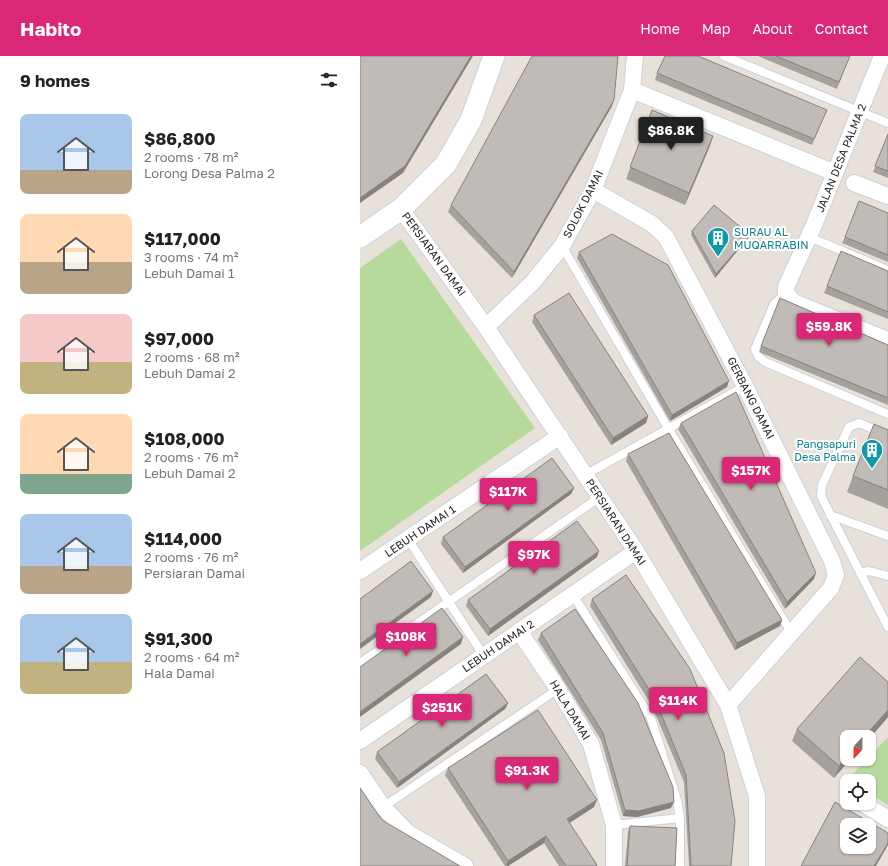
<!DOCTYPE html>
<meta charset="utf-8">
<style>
:root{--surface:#fff;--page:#f2f2f2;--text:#222;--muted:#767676;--accent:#db2777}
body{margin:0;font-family:"Golos Text",sans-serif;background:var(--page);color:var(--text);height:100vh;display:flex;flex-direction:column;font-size:15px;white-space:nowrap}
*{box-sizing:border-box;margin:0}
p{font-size:13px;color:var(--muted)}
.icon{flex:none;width:22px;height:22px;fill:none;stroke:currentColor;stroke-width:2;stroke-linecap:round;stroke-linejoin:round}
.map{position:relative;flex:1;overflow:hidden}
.side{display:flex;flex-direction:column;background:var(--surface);width:360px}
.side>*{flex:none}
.needle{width:26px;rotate:202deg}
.buttons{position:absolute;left:480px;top:674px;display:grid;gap:8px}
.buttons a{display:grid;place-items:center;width:36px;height:36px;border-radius:8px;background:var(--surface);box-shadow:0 1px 3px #0004;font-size:20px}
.price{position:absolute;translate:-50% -34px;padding:0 9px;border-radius:4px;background:var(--accent);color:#fff;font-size:13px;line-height:26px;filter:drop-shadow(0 1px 2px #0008)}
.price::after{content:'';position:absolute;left:50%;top:24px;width:12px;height:9px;margin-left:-6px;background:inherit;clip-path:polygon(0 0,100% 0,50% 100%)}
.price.current{background:#222;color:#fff}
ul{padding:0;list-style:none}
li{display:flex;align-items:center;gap:12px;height:100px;padding:0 20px}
li span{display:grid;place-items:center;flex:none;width:112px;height:80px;border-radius:8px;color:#555}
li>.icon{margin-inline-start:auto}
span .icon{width:48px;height:48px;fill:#fffc;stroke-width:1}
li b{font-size:17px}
h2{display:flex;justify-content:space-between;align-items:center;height:48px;padding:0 20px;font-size:17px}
header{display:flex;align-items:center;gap:24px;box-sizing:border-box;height:56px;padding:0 20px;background:var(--accent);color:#fff}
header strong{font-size:19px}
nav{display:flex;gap:22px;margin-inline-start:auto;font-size:14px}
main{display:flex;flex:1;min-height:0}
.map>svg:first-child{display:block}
.park{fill:#b6da9b}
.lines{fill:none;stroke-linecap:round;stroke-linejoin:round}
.service-casing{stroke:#ccd0db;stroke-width:10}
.minor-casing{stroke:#ccd0db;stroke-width:18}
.tertiary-casing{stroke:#ccd0db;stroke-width:23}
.service{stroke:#fff;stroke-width:8}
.minor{stroke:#fff;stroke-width:16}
.tertiary{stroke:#fff;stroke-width:21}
.wall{fill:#a5a19d}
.shaded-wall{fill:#86837f}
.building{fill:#c0bbb6;stroke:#86837f;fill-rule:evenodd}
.labels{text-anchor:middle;stroke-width:4;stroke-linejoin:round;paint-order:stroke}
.street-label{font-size:11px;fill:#272727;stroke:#fff}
.culture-label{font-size:11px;fill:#0d838f;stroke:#fff;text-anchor:start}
</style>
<header>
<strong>Habito</strong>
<nav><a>Home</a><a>Map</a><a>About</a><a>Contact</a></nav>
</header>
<main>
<section class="side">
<h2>9 homes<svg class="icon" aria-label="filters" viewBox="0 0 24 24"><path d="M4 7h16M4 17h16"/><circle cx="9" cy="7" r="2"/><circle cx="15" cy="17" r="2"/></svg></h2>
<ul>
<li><span style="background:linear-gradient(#a9c7e8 70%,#b9a48a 0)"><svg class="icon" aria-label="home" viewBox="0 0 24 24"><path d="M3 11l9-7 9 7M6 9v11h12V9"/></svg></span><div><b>$86,800</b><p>2 rooms · 78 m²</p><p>Lorong Desa Palma 2</p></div></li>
<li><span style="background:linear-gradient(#ffd9b3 60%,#b9a48a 0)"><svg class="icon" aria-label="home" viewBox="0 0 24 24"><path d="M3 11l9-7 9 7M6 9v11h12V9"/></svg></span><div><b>$117,000</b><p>3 rooms · 74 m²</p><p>Lebuh Damai 1</p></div></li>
<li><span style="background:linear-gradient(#f6c9c9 60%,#c2b280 0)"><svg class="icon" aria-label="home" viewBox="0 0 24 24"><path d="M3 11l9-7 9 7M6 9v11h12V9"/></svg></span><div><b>$97,000</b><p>2 rooms · 68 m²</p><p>Lebuh Damai 2</p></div></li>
<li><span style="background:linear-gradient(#ffd9b3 75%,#7fa58c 0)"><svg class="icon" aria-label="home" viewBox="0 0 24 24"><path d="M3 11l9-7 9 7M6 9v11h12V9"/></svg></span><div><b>$108,000</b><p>2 rooms · 76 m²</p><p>Lebuh Damai 2</p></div></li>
<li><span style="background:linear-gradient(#a9c7e8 65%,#b9a48a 0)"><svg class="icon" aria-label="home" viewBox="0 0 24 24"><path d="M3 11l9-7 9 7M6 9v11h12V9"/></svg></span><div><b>$114,000</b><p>2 rooms · 76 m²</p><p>Persiaran Damai</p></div></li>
<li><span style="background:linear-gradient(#a9c7e8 60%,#c2b280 0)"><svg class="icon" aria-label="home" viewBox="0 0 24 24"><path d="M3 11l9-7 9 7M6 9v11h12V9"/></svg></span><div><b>$91,300</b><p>2 rooms · 64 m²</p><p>Hala Damai</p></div></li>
</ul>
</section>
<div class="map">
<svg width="528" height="810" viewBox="0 0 528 810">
<rect width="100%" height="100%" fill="#e8e1da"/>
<path class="park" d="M41 183 175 372 0 495V212Z
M528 681V749L509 737V725H491L488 723Z"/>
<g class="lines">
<g class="service-casing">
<path id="service" d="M364 0 528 67
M449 181 528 214
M202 190 308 372 432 578
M426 237 414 248 395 293 398 300 405 306 528 358
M528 379 499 367 489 371 462 429 461 439 464 446 528 571
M225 419 385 330
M470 459 528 480
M48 483 124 600
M500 517 509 515 528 520
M213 539 291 662 317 744 320 762V810
M0 607 240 441
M23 751 198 633
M254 769 320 762"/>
</g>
<g class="minor-casing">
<path id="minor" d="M522 0 454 169 426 231V237L433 246 528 284
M272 34 475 117
M494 127 528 140
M233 134 292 168 306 181 385 330 472 505 476 519 471 532 368 649
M41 153 126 271 276 495 368 649 397 740V810
M126 271 172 227 202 190 233 134 272 34 275 0
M0 515 200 380
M159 575 198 633 231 688 254 769V810
M0 685 276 495
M0 717 23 751 48 777 105 810
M502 747 528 763"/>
</g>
<g class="tertiary-casing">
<path id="tertiary" d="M0 181 41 153 86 108 111 64 134 0"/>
</g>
<use href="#service" class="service"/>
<use href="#minor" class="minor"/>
<use href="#tertiary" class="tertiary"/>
</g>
<path class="wall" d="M398 0H490L477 33Z
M297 17 467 54 452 89 295 24Z
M252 50 152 222 88 156 91 149Z
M292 54 353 80 349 92 325 149 266 123Z
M528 78V122L513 116Z
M528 157V206L482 187 485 181Z
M332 175 388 182 355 222 331 179Z
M219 196 367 331 310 365 217 202Z
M528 215V263L464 237 467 230Z
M420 242 528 289V349L399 296Z
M174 259 288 360 286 367 251 389 172 266Z
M321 367 454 523 425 553 318 373Z
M528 374V453L487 436 493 420Z
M268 398 422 564 420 570 375 594 266 405Z
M214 432 211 438 103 517 81 488 83 481Z
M237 501 128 580 106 550 108 544Z
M266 519 371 810H329L324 726 292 650 230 550 232 543Z
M181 577 311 752 277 761 263 760 241 684 178 584Z
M148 647 145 653 37 732 15 703 17 696Z
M528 661 509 683V681L487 703 474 722 432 685 437 673Z
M88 712 237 744 234 751 209 767 237 809 236 810H199L184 787 148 810H145L85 719Z
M270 770 315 810H265L268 776Z"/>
<path class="shaded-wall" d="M111 0H113L43 117 0 147V142Z
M254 44 252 50 152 222 154 216Z
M353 80 349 92 325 149 329 137Z
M390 179 388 182 355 222 356 218Z
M369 325 367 331 310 365 312 359Z
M288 360 286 367 251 389 253 382Z
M214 432 211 438 103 517 105 511Z
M239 495 237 501 128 580 130 573Z
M456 517 454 523 425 553 427 546Z
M73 535 71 541 0 593V588Z
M422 564 420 570 375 594 377 587Z
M103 581 101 588 0 661V656Z
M148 647 145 653 37 732 39 726Z
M528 654V661L509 683V681H504Z
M487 700V703H491L474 722 479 710Z
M237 744 234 751 205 770 207 763Z
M314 746 311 752 277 761 263 760 265 754Z
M186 780 184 787 148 810H146L148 805Z
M528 787V789L516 810H514Z"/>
<path class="building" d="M0 0H111L45 110 0 142Z
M172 0H258L254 44 154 216 91 149Z
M305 0H338L467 54 454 83 297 17Z
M416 0H490L479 26Z
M292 54 353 80 329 137 270 111Z
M528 78V115L515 110Z
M499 145 528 157V199L485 181Z
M354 149 390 179 356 218 332 175Z
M252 178 308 209 369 325 312 359 219 196Z
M481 195 528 215V256L467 230Z
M209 237 288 360 253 382 174 259Z
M420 242 528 289V342L401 290Z
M376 336 456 517 427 546 321 367Z
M514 368 528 374V434L493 420Z
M309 377 422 564 377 587 268 398Z
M192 402 214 432 105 511 83 481Z
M217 465 239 495 130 573 108 544Z
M51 505 73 535 0 588V543Z
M266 519 330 613 364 697 375 765 371 810H331L326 719 295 643 232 543Z
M82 552 103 581 0 656V611Z
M215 553 278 647 313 731 314 746 279 755 265 754 243 677 181 577Z
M500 601 528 626V654L504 681H487V700L479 710 437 673Z
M126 618 148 647 39 726 17 696Z
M178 654 237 744 207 763 237 809 235 810H206L186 780 148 805 88 712Z
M0 732 22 764 100 810H0Z
M475 746 528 777V787L514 810H441ZM487 769H509V791H487Z
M270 770 317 772 315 810H267Z"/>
<defs>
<g id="building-pin" transform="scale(1.15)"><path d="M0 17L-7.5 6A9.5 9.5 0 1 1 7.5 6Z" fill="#0f9aa8" stroke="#fff"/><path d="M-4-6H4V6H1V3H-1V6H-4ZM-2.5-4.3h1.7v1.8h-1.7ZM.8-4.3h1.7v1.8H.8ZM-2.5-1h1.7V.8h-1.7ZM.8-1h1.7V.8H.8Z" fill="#fff"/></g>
</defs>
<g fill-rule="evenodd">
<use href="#building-pin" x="358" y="182"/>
<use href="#building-pin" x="512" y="394"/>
</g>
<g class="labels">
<g class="street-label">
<text transform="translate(481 102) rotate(-68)" y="4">JALAN DESA PALMA 2</text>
<text transform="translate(223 148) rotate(-63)" y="4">SOLOK DAMAI</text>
<text transform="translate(74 198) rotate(54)" y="4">PERSIARAN DAMAI</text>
<text transform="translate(391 342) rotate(63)" y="4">GERBANG DAMAI</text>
<text transform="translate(256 466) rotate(57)" y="4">PERSIARAN DAMAI</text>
<text transform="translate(60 475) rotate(-34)" y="4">LEBUH DAMAI 1</text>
<text transform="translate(138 590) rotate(-34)" y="4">LEBUH DAMAI 2</text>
<text transform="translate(210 654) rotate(59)" y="4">HALA DAMAI</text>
</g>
<g class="culture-label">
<text x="374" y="180">SURAU AL<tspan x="374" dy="13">MUQARRABIN</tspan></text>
<text x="496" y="392" text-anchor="end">Pangsapuri<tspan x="496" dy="13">Desa Palma</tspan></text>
</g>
</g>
</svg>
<div class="buttons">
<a><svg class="needle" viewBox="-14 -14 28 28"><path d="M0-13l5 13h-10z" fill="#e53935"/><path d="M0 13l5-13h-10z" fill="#767676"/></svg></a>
<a><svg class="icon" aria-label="locate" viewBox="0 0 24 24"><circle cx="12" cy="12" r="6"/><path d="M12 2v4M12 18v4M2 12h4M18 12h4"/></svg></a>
<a><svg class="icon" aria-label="layers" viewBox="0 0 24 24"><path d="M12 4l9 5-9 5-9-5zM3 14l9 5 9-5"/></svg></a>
</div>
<b class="price current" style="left:311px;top:95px">$86.8K</b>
<b class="price" style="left:469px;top:291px">$59.8K</b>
<b class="price" style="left:391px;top:435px">$157K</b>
<b class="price" style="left:148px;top:456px">$117K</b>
<b class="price" style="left:174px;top:519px">$97K</b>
<b class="price" style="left:46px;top:601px">$108K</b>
<b class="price" style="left:318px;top:665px">$114K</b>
<b class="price" style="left:82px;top:672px">$251K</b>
<b class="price" style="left:167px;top:735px">$91.3K</b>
</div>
</main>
